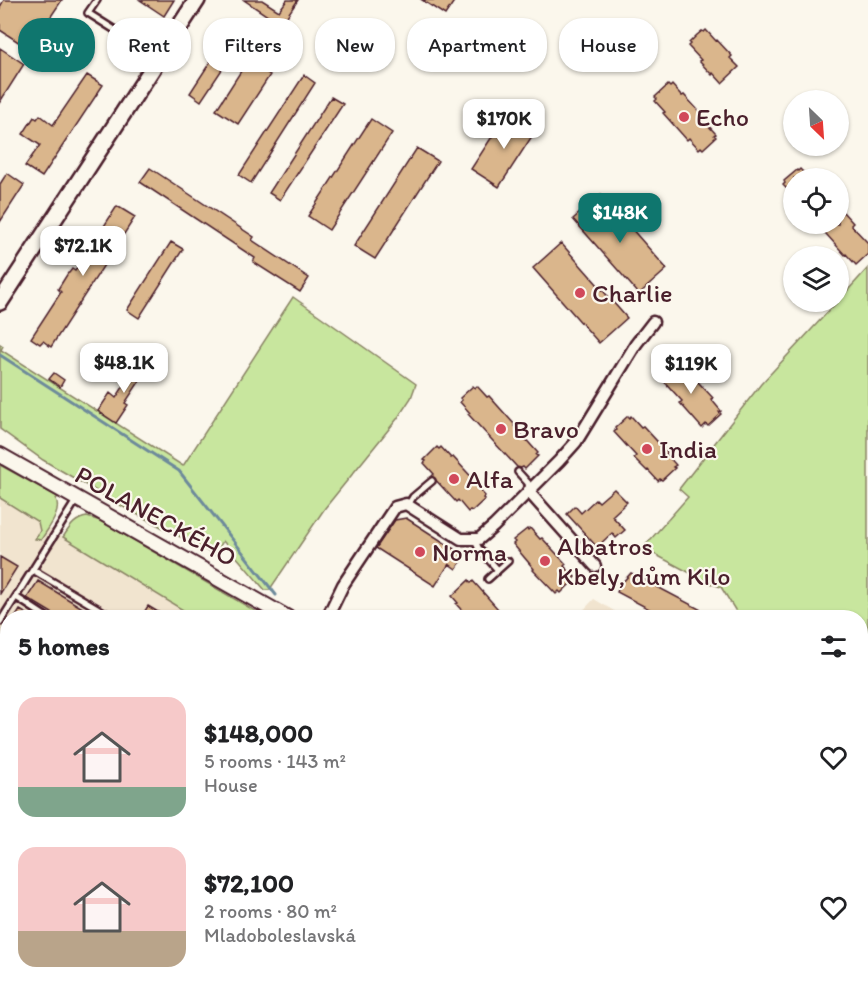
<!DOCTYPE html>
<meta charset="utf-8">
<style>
:root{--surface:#fff;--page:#f6f6f6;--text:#202124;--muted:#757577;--accent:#0f766e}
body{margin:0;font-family:Itim,sans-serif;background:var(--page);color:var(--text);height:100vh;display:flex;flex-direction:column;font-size:22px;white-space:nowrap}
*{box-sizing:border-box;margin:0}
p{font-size:20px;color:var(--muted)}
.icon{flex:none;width:33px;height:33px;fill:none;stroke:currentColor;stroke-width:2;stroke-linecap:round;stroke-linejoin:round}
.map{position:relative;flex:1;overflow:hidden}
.panel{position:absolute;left:0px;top:610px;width:868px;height:386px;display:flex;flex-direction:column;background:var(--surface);border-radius:24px 24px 0 0;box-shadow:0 2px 4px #0004}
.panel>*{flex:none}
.banner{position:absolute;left:18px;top:18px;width:832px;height:54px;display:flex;gap:12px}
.needle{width:39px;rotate:155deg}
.controls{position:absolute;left:783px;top:90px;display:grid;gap:12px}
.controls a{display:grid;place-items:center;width:66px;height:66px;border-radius:50%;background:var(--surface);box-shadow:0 2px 4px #0004;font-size:30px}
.price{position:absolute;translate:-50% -51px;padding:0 14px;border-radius:12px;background:#fff;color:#222;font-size:20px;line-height:39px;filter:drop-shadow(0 2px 3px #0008)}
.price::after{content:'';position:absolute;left:50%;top:36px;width:18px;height:14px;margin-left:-9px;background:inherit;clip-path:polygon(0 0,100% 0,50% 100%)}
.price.active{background:var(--accent);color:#fff}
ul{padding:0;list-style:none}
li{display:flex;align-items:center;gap:18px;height:150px;padding:0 18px}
li span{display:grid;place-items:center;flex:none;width:168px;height:120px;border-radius:18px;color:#555}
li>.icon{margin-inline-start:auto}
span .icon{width:72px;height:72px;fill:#fffc;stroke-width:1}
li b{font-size:26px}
h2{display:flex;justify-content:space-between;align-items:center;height:72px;padding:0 18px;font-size:26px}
.tag{padding:0 21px;border-radius:24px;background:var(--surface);box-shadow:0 2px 4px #0004;font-size:21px;line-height:54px}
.tag.active{background:var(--accent);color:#fff}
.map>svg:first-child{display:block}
.built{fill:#f1e4cf}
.green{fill:#c8e69e;stroke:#898264;stroke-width:1.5}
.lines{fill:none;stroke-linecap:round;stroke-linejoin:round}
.stream{stroke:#6d8a9b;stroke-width:3}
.building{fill:#dab68c;stroke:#4a1f2b;stroke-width:1.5}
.service-casing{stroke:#4a1f2b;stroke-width:10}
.minor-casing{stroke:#4a1f2b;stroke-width:15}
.tertiary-casing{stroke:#4a1f2b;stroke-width:18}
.secondary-casing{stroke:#4a1f2b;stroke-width:20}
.service{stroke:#fbf7ec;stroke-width:5}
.minor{stroke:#fbf7ec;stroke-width:10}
.tertiary{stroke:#fbf7ec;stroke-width:14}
.secondary{stroke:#fbf7ec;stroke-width:15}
.poi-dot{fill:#d1495b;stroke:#fbf7ec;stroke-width:2}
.labels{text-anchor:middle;stroke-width:4.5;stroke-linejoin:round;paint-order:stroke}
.poi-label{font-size:26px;fill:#4a1f2b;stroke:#fbf7ec;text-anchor:start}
.street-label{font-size:26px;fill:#4a1f2b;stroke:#fbf7ec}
</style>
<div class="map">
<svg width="868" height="995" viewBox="0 0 868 995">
<rect width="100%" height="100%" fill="#fbf7ec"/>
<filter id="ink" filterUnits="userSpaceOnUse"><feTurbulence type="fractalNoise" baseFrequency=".0167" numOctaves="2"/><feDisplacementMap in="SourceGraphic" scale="12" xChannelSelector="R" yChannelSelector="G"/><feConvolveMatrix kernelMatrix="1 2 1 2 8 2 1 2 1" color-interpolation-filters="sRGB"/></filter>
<g filter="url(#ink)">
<path class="built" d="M0 498 195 618H8V988H861V969L868 975V995H0Z
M594 599 626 618H576Z"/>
<path class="green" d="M868 268V919L861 913V618H740L721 587 709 583 643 548 688 497 679 489 761 384 837 302H838L839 300Z
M293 297 416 384 411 398 397 419 325 508 272 586 271 590H265L223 541 215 555 127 509 43 460 0 429V344L3 346 1 350 183 466Z
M0 465 58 497 56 499C62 513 48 528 41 540L35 539 40 531 38 522 0 498Z
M87 517 101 521 267 618H196L63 537C70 527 74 519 87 517Z"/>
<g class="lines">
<path class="stream" d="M0 355 179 471 276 595"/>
</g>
<path class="building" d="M4 0H62L29 49 0 30V7Z
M140 0H174L164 16Z
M244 0H262L279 11 287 0H298L281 25Z
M422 0H455L445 15Z
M706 30 716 41 717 40 732 56 730 58 739 67 722 83 713 73 712 75 699 61 701 60 688 46 690 44 689 43 697 35 702 31 704 32Z
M227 36 239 44 201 101 190 93Z
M0 48 24 64 0 102Z
M248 60 270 75 238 124 216 110Z
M87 75 103 85 42 177 25 166 40 145 23 134 34 117 37 119 40 115 53 125Z
M304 75 315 83 251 183 239 175Z
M668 85 670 87 672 85 682 96 684 95 708 121 706 123 716 134 714 135 716 137 703 149 701 147 699 149 689 138 687 140 663 113 665 112 655 101 657 99 655 97Z
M331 97 343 104 280 200 269 193Z
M508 112 536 130 499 187 471 169Z
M371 119 392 133 329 230 308 216Z
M417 148 438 161 375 259 354 246Z
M150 168 254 237 252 240 309 278 300 292 253 262 255 258 140 182Z
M800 169 809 178H794V196L783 185 785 183 784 181 797 170 798 171Z
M7 173 24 185 0 222V184Z
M601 194 667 269 639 294 573 219Z
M117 206 135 217 51 347 43 341 40 344 31 338 61 292 58 289 68 273H69L72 269 75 271Z
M843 212 853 223 851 225 868 243V254L856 265 846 254 845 255 817 224H838V216Z
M171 242 183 249 139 318 127 310Z
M561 243 627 318 599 343 533 268Z
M142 358 151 364 125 403 128 405 116 423 98 411 110 393 116 398Z
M673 362 675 364 677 362 687 373 688 372 700 384 713 398 711 399 721 411 719 412 721 414 708 426 706 424 702 428 680 403 682 401 660 377 661 376 660 374Z
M54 373 64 380 60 387 49 379Z
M473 386 475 388 477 386 487 397 489 396 515 425 514 426 538 453 536 455 538 456 525 469 523 467 521 468 517 467 468 414 470 413 460 402 462 400 460 398Z
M628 416 629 418 631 416 641 427 643 426 667 452 666 454 676 465 673 467 675 468 662 480 660 479 658 481 648 470 647 471 634 458 636 456 614 432 616 430 615 428Z
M437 447 439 449 441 447 451 458 453 457 477 483 475 485 485 496 483 498 485 499 472 511 470 510 468 512 458 500 456 502 432 476 434 474 424 463 426 461 424 460Z
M614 489 627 502 612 516 625 530 616 538 612 533 597 547 567 514 575 506 581 513 596 499 599 502Z
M406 518 465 556 456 569 449 564 435 586 376 548 395 520Z
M530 528 540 539 542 538 566 564 564 566 575 577 573 579 574 580 561 593 559 591 556 594 533 570 534 569 513 544 515 542 513 540 527 529 528 530Z
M0 557 17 567 0 594Z
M631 573 705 612 702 618H666L617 592 621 584Z
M469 580 471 583 473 581 506 618H469L456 604 458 603 452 596Z
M38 581 99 618H60L27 598Z
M148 606 168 618H150L143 614Z
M20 610 34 618H15Z
M8 630V657L0 653V642Z
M0 664 8 668V675L0 687Z
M0 747 8 752V794L0 791 7 779 0 775Z
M0 801 8 805V811L0 823Z
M0 935 8 939V954L0 966Z"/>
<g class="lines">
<g class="service-casing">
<path id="service" d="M97 0 88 13 126 37
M518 472 528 483 529 489
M408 505 413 497 432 481
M474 539 479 549 498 570 508 561
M33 570 114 618
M488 579 498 570
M16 597 48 618
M0 622 77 499
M0 658 8 663
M0 738 8 743
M0 796 8 800
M861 801 865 798
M0 912 8 917
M8 980 5 984 8 985
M12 988 22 995
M460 988 466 995
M662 988 669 995
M72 995 78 988
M240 995 247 988
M334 995 341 988
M584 995 592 988"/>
</g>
<g class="minor-casing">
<path id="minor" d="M528 491 595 566
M327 618 343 585 395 507 406 504 461 539H479L494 526 559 461 576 442 636 344 653 322"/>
</g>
<g class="tertiary-casing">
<path id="tertiary" d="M0 455 288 618
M861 942 868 949"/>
</g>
<g class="secondary-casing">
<path id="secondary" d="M0 302 197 0"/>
</g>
<use href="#service" class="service"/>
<use href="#minor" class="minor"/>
<use href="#tertiary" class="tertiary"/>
<use href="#secondary" class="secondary"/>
</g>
</g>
<g class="poi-dot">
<circle cx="684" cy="117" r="6"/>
<circle cx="580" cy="293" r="6"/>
<circle cx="501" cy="429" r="6"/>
<circle cx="647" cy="449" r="6"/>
<circle cx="454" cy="479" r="6"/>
<circle cx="420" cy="552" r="6"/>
<circle cx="545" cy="561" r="6"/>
</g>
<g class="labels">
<g class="poi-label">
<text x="696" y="126">Echo</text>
<text x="592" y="302">Charlie</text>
<text x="513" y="438">Bravo</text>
<text x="659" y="458">India</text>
<text x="466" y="488">Alfa</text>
<text x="557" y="555">Albatros<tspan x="557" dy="30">Kbely, dům Kilo</tspan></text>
<text x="432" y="561">Norma</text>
</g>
<g class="street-label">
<text transform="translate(156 516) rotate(29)" y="9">POLANECKÉHO</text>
</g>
</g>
</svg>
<div class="controls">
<a><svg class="needle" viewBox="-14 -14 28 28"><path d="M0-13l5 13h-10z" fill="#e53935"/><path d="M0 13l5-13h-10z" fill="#757577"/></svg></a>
<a><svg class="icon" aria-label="locate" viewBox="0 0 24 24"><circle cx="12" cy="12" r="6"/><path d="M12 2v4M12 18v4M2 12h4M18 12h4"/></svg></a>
<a><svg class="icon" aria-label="layers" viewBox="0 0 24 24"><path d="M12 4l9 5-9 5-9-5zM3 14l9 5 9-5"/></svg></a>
</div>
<b class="price" style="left:504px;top:150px">$170K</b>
<b class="price active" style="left:620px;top:244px">$148K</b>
<b class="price" style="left:83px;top:277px">$72.1K</b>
<b class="price" style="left:124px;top:394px">$48.1K</b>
<b class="price" style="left:691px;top:395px">$119K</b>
<div class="banner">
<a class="tag active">Buy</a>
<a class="tag">Rent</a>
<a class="tag">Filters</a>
<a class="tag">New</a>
<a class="tag">Apartment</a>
<a class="tag">House</a>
</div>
<section class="panel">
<h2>5 homes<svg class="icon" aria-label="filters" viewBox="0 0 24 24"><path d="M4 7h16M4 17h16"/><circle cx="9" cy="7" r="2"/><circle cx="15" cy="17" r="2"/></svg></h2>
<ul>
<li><span style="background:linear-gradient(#f6c9c9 75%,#7fa58c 0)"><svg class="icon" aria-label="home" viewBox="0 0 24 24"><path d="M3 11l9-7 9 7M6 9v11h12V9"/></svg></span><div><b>$148,000</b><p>5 rooms · 143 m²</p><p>House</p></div><svg class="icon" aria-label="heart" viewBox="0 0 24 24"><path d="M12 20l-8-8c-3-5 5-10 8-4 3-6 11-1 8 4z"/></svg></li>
<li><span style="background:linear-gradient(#f6c9c9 70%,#b9a48a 0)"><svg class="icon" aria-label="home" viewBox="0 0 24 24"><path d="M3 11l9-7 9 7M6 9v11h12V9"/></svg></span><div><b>$72,100</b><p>2 rooms · 80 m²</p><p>Mladoboleslavská</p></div><svg class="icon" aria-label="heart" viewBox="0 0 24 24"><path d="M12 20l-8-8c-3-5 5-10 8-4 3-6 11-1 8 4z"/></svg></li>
</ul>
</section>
</div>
